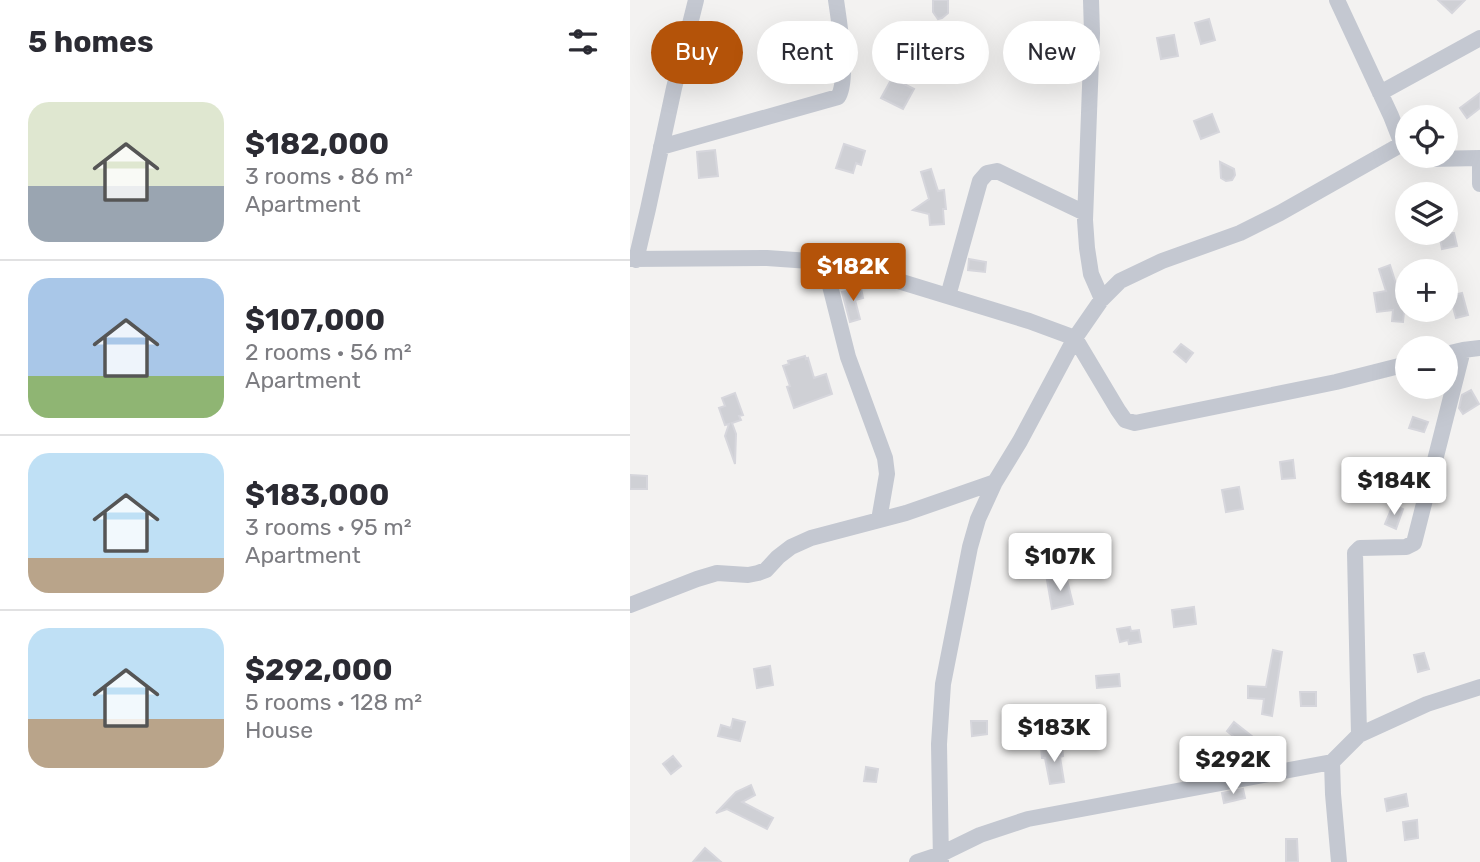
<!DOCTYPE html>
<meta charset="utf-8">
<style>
:root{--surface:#fff;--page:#f7f7f7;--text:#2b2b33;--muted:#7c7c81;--line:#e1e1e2;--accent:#b45309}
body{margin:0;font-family:Rubik,sans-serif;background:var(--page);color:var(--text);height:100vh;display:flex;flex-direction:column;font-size:26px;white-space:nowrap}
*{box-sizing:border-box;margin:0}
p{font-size:23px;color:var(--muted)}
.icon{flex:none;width:38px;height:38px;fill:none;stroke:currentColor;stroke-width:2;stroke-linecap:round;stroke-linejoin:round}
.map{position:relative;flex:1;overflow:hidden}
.details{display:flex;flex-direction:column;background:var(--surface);width:630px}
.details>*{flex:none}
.guide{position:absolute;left:21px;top:21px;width:665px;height:63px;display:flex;gap:14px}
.fabs{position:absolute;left:765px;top:105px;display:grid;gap:14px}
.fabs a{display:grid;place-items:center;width:63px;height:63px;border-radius:50%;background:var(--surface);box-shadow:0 7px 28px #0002;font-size:35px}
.price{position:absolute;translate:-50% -60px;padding:0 16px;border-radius:7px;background:#fff;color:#222;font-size:23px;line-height:46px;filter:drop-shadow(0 2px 4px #0008)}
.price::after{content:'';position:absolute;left:50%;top:42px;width:21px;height:16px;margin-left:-10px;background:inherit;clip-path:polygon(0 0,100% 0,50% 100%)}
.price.on{background:var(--accent);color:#fff}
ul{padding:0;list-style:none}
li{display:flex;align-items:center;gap:21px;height:175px;padding:0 28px}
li+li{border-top:2px solid var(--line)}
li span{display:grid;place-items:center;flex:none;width:196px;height:140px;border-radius:21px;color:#555}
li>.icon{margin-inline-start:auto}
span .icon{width:84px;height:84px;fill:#fffc;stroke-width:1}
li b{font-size:30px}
h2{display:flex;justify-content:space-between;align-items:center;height:84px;padding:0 28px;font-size:30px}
.pill{padding:0 24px;border-radius:32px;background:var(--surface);box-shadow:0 7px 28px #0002;font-size:24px;line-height:63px}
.pill.on{background:var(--accent);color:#fff}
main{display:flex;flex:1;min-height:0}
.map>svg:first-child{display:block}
.building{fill:#cfd0d5;stroke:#d6d6dc;stroke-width:2}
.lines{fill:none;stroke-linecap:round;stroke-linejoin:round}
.minor{stroke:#c4c8d1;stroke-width:16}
</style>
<main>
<section class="details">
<h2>5 homes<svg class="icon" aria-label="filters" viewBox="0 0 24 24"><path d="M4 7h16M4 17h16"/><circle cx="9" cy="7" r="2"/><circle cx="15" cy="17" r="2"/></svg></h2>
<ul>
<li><span style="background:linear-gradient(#dfe7d0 60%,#9aa5b1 0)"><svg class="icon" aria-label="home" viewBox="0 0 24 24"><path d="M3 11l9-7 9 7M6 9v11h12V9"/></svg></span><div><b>$182,000</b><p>3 rooms · 86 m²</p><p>Apartment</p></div></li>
<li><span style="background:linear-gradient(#a9c7e8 70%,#8fb573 0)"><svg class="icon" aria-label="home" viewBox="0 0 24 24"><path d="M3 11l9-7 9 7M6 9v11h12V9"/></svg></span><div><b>$107,000</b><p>2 rooms · 56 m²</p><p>Apartment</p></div></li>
<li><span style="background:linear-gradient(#bfe0f5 75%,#b9a48a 0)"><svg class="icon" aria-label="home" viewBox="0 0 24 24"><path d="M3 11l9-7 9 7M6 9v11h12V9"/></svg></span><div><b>$183,000</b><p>3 rooms · 95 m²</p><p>Apartment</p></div></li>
<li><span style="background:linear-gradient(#bfe0f5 65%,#b9a48a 0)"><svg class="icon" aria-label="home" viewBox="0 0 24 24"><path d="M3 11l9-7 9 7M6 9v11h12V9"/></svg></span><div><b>$292,000</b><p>5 rooms · 128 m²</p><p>House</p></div></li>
</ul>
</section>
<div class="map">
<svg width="850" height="862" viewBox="0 0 850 862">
<rect width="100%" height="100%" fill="#f3f2f1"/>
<path class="building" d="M303 0H318V13L312 18 308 19 303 12Z
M808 0H835L822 13Z
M579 19 585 40 571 44 565 23Z
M544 35 548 56 531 59 527 38Z
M406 40 420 41V44H421L417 57 399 56 400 43H405Z
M262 78 284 89 273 109 251 98Z
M850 93V108L837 118 830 108Z
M582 114 589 132 571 139 564 121Z
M214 144 235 151 231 165 226 163 223 173 206 168Z
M85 150 88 176 69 178 67 152Z
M590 162 604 169 605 175 602 180 596 181 591 178Z
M301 169 308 191 314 190 316 209H313L314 224 300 225 299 214 283 210 299 199 291 172Z
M809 233H824L827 246 812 249Z
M339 259 356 262 355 272 338 270Z
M760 265 772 303 775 302 773 322 762 321 763 310 747 312 744 293 756 291 749 269Z
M231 288 233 298 225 300 230 319 220 322 212 292Z
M832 293 838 315 826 318 820 296Z
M551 344 563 353 556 362 544 352Z
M175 356 176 359 178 358 184 378 196 374 202 394 164 408 157 387 160 386 153 366 159 364 158 361Z
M841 390 849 404 833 414 829 408 832 395Z
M105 393 113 415 109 416 111 420 102 423 106 434 105 464 95 436 99 424 95 425 89 408 95 406 92 398Z
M783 417 798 422 794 432 779 428Z
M663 460 665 478 652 479 650 462Z
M0 475 17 476V489H0Z
M609 487 613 509 596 512 592 490Z
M763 505 773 509 766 529 755 524Z
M436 576 443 604 422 609 417 580Z
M564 607 566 624 544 627 542 610Z
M500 627 501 631 509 630 511 642 499 644 498 640 490 642 487 629Z
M643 650 652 652 642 716 632 714 634 699 618 698V686L636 687Z
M794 653 799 669 788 672 784 655Z
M140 666 143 685 127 688 124 669Z
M489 674 490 686 467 688 466 676Z
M670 692H686V706H671Z
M103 719 115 722 110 741 88 736 91 725 101 728Z
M341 721H357V734L342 736Z
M604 722 623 737 619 746 609 741 597 731Z
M432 746 433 756 430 757 434 782 420 784 415 758H412L411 748Z
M43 756 51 766 41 774 33 764Z
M236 767 248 769 246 782 234 781Z
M121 785 125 795 112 802 143 818 137 829 97 809 86 813 106 792Z
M613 789 615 798 594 803 592 793Z
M776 794 778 806 757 811 755 799Z
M787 820 788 838 775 840 773 822Z
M656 839H667L668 862H656Z
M75 848 91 862H63Z"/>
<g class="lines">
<path class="minor" d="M461 0 462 33 455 220 457 248 461 274 472 299
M750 93 850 38
M31 147 208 97C219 81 209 21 206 0
M786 156 800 159 850 158V184
M0 259 137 258 194 262 239 272 399 321 445 338 488 410 495 420 505 423 706 382 777 364
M6 260 18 209 44 88 66 0
M194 262 218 357 255 458 257 474 249 520
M318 296 350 181 357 173 367 171 455 213
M816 354 833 350 850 348
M0 605 67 579 87 573 118 575 128 573 136 570 148 557 161 547 181 538 276 513 365 482 390 441 445 338 472 299 490 281 532 261 610 233 650 213 772 144 761 116 707 0
M729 735 725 553 730 548 776 547 784 543 833 350
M287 862 311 854 350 835 398 819 702 762
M311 862 309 744 313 684 340 547 348 519 365 482
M709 862 703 794 702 762 729 735 797 704 850 687"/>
</g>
</svg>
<div class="fabs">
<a><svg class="icon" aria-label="locate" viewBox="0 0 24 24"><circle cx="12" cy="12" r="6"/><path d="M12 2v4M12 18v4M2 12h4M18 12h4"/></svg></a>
<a><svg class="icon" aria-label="layers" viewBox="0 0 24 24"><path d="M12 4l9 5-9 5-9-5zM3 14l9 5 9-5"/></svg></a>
<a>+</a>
<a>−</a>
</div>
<b class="price on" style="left:223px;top:303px">$182K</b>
<b class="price" style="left:764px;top:517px">$184K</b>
<b class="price" style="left:430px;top:593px">$107K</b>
<b class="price" style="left:424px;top:764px">$183K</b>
<b class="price" style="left:603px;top:796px">$292K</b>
<div class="guide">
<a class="pill on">Buy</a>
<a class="pill">Rent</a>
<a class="pill">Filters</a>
<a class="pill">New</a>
</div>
</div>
</main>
